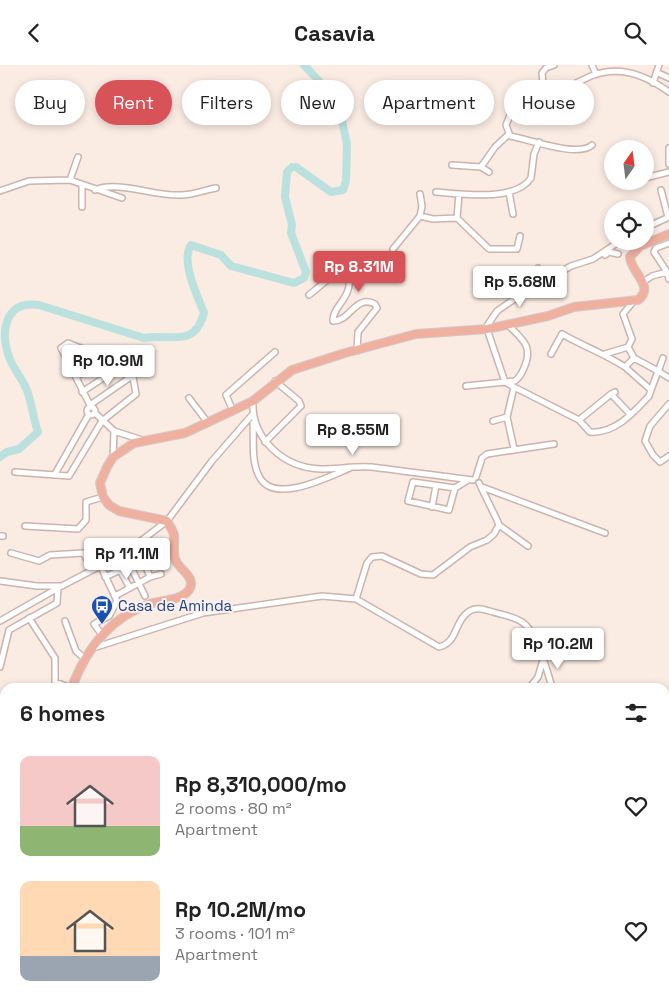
<!DOCTYPE html>
<meta charset="utf-8">
<style>
:root{--surface:#fff;--page:#f2f2f2;--text:#222;--muted:#767676;--accent:#d85357}
body{margin:0;font-family:"Space Grotesk",sans-serif;background:var(--page);color:var(--text);height:100vh;display:flex;flex-direction:column;font-size:19px;white-space:nowrap}
*{box-sizing:border-box;margin:0}
p{font-size:16px;color:var(--muted)}
.icon{flex:none;width:28px;height:28px;fill:none;stroke:currentColor;stroke-width:2;stroke-linecap:round;stroke-linejoin:round}
.map{position:relative;flex:1;overflow:hidden}
.side{position:absolute;left:0px;top:618px;width:670px;height:321px;display:flex;flex-direction:column;background:var(--surface);border-radius:15px 15px 0 0;box-shadow:0 2px 8px #0003}
.side>*{flex:none}
.guide{position:absolute;left:15px;top:15px;width:640px;height:45px;display:flex;gap:10px}
.needle{width:32px;rotate:14deg}
.tools{position:absolute;left:604px;top:75px;display:grid;gap:10px}
.tools a{display:grid;place-items:center;width:50px;height:50px;border-radius:50%;background:var(--surface);box-shadow:0 2px 8px #0003;font-size:25px}
.price{position:absolute;translate:-50% -42px;padding:0 11px;border-radius:5px;background:#fff;color:#222;font-size:16px;line-height:32px;filter:drop-shadow(0 1px 2px #0008)}
.price::after{content:'';position:absolute;left:50%;top:30px;width:15px;height:11px;margin-left:-8px;background:inherit;clip-path:polygon(0 0,100% 0,50% 100%)}
.price.active{background:var(--accent);color:#fff}
ul{padding:0;list-style:none}
li{display:flex;align-items:center;gap:15px;height:125px;padding:0 20px}
li span{display:grid;place-items:center;flex:none;width:140px;height:100px;border-radius:10px;color:#555}
li>.icon{margin-inline-start:auto}
span .icon{width:60px;height:60px;fill:#fffc;stroke-width:1}
li b{font-size:21px}
h2{display:flex;justify-content:space-between;align-items:center;height:60px;padding:0 20px;font-size:21px}
.pill{padding:0 18px;border-radius:22px;background:var(--surface);box-shadow:0 2px 8px #0003;font-size:18px;line-height:45px}
.pill.active{background:var(--accent);color:#fff}
header{display:flex;justify-content:space-between;align-items:center;height:65px;padding:0 20px;background:var(--surface);font-size:22px;font-weight:600}
.map>svg:first-child{display:block}
.lines{fill:none;stroke-linecap:round;stroke-linejoin:round}
.river{stroke:#bae1dd;stroke-width:8}
.minor-casing{stroke:#ccb3ae;stroke-width:8}
.tertiary-casing{stroke:#ccb3ae;stroke-width:9}
.trunk-casing{stroke:#d4cac9;stroke-width:10}
.minor{stroke:#fff;stroke-width:5}
.tertiary{stroke:#fff;stroke-width:6}
.trunk{stroke:#f0b0a0;stroke-width:8}
.labels{text-anchor:middle;stroke-width:4;stroke-linejoin:round;paint-order:stroke}
.transit-label{font-size:15px;fill:#164399;stroke:#fdf0e9;text-anchor:start}
</style>
<header><svg class="icon" aria-label="back" viewBox="0 0 24 24"><path d="M15 5l-7 7 7 7"/></svg>Casavia<svg class="icon" aria-label="search" viewBox="0 0 24 24"><circle cx="10" cy="10" r="6"/><path d="M15 15l6 6"/></svg></header>
<div class="map">
<svg width="669" height="938" viewBox="0 0 669 938">
<rect width="100%" height="100%" fill="#faebe3"/>
<g class="lines">
<path class="river" d="M0 392 7 387 19 384 38 367C33 353 32 337 26 323 21 312 13 303 9 292 0 266 5 235 39 240L144 273C171 268 194 284 204 248 198 232 180 196 191 180L221 190 231 201 294 218 304 213 306 207 291 168 292 160 285 132 287 107 292 102H296L331 127 343 125 346 116 347 79 339 42 334 32 304 0
M0 826 5 840
M5 841V854
M19 938 23 934"/>
<g class="minor-casing">
<path id="minor" d="M592 0 596 9
M658 8 669 13
M653 18 659 0
M543 19 542 8 546 3 554 0
M516 39 570 50
M592 80C578 93 528 74 510 71L506 60C513 43 521 20 542 19 552 18 562 21 573 19 580 17 587 12 594 10 621 0 647 11 669 27
M669 83V99
M452 100 481 102 495 82 508 70
M481 102 489 107
M645 113 669 107
M70 115 78 92
M95 125C118 115 156 132 181 130 193 130 205 125 216 123
M661 125 668 152
M0 126 29 116 70 115 122 133
M436 127C461 129 516 137 531 113L534 89 539 77
M509 127 513 149
M82 142V120
M420 151 422 141 420 129
M457 153 459 129
M645 163 669 152
M669 178 656 183 654 187 667 207 669 214
M393 184 420 151 433 154 457 153 489 184H517L520 171
M605 190 609 187 618 189
M538 203 546 217
M643 217 652 211 667 207
M309 230 332 211 344 209 349 213C352 233 332 242 333 256 350 257 355 229 375 239L377 243 358 267 357 286
M485 264 497 246 513 235 571 201 593 194 620 176
M487 264 505 317 514 322 579 355 611 329
M628 282 632 274 623 249 633 237
M628 282 634 293 658 306
M551 289 562 269C583 281 605 289 625 302
M605 289 628 282
M634 293 625 302 651 325 658 306 669 313
M67 296 87 285
M658 307 663 293
M76 312 104 293
M466 321 515 316C520 312 522 308 524 303 534 281 522 274 507 259
M82 327 123 300
M615 327 611 329 630 349
M189 333 208 358
M253 336C251 374 284 403 321 404 338 404 354 401 371 402 405 406 439 411 473 415
M669 339 650 361 645 376 653 390 660 397 669 391
M90 340 132 311
M87 346a4 4 0 1 1 8 0a4 4 0 1 1-8 0Z
M233 346 226 330 275 287
M95 348 114 366 113 392
M507 352 514 384
M579 355 590 367C615 369 633 348 649 331L651 325
M493 356 507 352 514 322
M253 358C254 375 251 396 259 411 273 441 330 411 350 403
M114 366 142 375
M265 377 301 341 299 336 275 316
M15 407 69 411 102 356 136 329 133 312 123 300 68 278 61 283 91 342
M55 409 89 349
M476 412 482 393 487 389 554 379
M482 422 605 468
M455 423 449 445 408 436 413 417 455 423 468 415
M432 442 436 421
M499 460 528 481
M25 461 78 464 86 455V437L103 432
M0 471H3
M11 488 39 496 50 490 83 488 93 504
M126 492 145 531
M143 494 150 512
M102 504 117 536 109 551 94 559 102 570
M120 505 130 523
M105 512 153 490
M0 516 37 521H60
M115 531 150 512 161 509
M356 534 367 498 372 492 382 491 421 509 433 510 470 482 487 475 494 469 499 460 497 455 479 418
M29 553 55 593V617L69 622
M0 556 58 523 125 488 167 456 212 396 252 350
M65 556 76 586 84 593
M93 583 203 548 322 531 356 534 439 582C458 577 454 558 467 548 475 541 483 544 493 547 502 550 513 551 522 557 537 566 547 606 552 622
M0 602 9 565 57 538 58 523
M256 622H268
M530 622 538 612 543 595
M0 641 5 644
M665 706 669 705
M665 717 669 716
M665 786 669 801
M669 859V871
M665 930 669 928
M169 934 170 938
M633 934 653 937 659 934
M237 938V934
M418 938 434 934"/>
</g>
<g class="tertiary-casing">
<path id="tertiary" d="M0 676 5 679
M178 934 179 938"/>
</g>
<g class="trunk-casing">
<path id="trunk" d="M72 622C86 585 110 552 150 539 161 535 181 536 189 525 197 513 180 505 176 496 172 487 175 479 174 470 173 465 169 460 167 456L119 446 109 440 103 432 100 418 107 402 113 392 134 378 185 368 253 336 292 305 345 288 416 269 487 264 548 251 574 242 638 235C656 221 630 207 630 192L640 181 669 169
M0 657 5 658"/>
</g>
<use href="#minor" class="minor"/>
<use href="#tertiary" class="tertiary"/>
<use href="#trunk" class="trunk"/>
</g>
<defs>
<g id="bus-pin" transform="scale(1.125)"><path d="M0 17L-7.5 6A9.5 9.5 0 1 1 7.5 6Z" fill="#1a4fb4" stroke="#fdf0e9"/><path d="M-5-6H5V4H4V6H2V4H-2V6H-4V4H-5ZM-3.5-4V0h7V-4ZM-3.5 1.2v1.5H-2V1.2ZM2 1.2v1.5H3.5V1.2Z" fill="#fff"/></g>
</defs>
<g fill-rule="evenodd">
<use href="#bus-pin" x="102" y="541"/>
</g>
<g class="labels">
<g class="transit-label">
<text x="118" y="546">Casa de Aminda</text>
</g>
</g>
</svg>
<div class="tools">
<a><svg class="needle" viewBox="-14 -14 28 28"><path d="M0-13l5 13h-10z" fill="#e53935"/><path d="M0 13l5-13h-10z" fill="#767676"/></svg></a>
<a><svg class="icon" aria-label="locate" viewBox="0 0 24 24"><circle cx="12" cy="12" r="6"/><path d="M12 2v4M12 18v4M2 12h4M18 12h4"/></svg></a>
</div>
<b class="price active" style="left:359px;top:228px">Rp 8.31M</b>
<b class="price" style="left:520px;top:243px">Rp 5.68M</b>
<b class="price" style="left:108px;top:322px">Rp 10.9M</b>
<b class="price" style="left:353px;top:391px">Rp 8.55M</b>
<b class="price" style="left:127px;top:515px">Rp 11.1M</b>
<b class="price" style="left:558px;top:605px">Rp 10.2M</b>
<div class="guide">
<a class="pill">Buy</a>
<a class="pill active">Rent</a>
<a class="pill">Filters</a>
<a class="pill">New</a>
<a class="pill">Apartment</a>
<a class="pill">House</a>
</div>
<section class="side">
<h2>6 homes<svg class="icon" aria-label="filters" viewBox="0 0 24 24"><path d="M4 7h16M4 17h16"/><circle cx="9" cy="7" r="2"/><circle cx="15" cy="17" r="2"/></svg></h2>
<ul>
<li><span style="background:linear-gradient(#f6c9c9 70%,#8fb573 0)"><svg class="icon" aria-label="home" viewBox="0 0 24 24"><path d="M3 11l9-7 9 7M6 9v11h12V9"/></svg></span><div><b>Rp 8,310,000/mo</b><p>2 rooms · 80 m²</p><p>Apartment</p></div><svg class="icon" aria-label="heart" viewBox="0 0 24 24"><path d="M12 20l-8-8c-3-5 5-10 8-4 3-6 11-1 8 4z"/></svg></li>
<li><span style="background:linear-gradient(#ffd9b3 75%,#9aa5b1 0)"><svg class="icon" aria-label="home" viewBox="0 0 24 24"><path d="M3 11l9-7 9 7M6 9v11h12V9"/></svg></span><div><b>Rp 10.2M/mo</b><p>3 rooms · 101 m²</p><p>Apartment</p></div><svg class="icon" aria-label="heart" viewBox="0 0 24 24"><path d="M12 20l-8-8c-3-5 5-10 8-4 3-6 11-1 8 4z"/></svg></li>
</ul>
</section>
</div>
